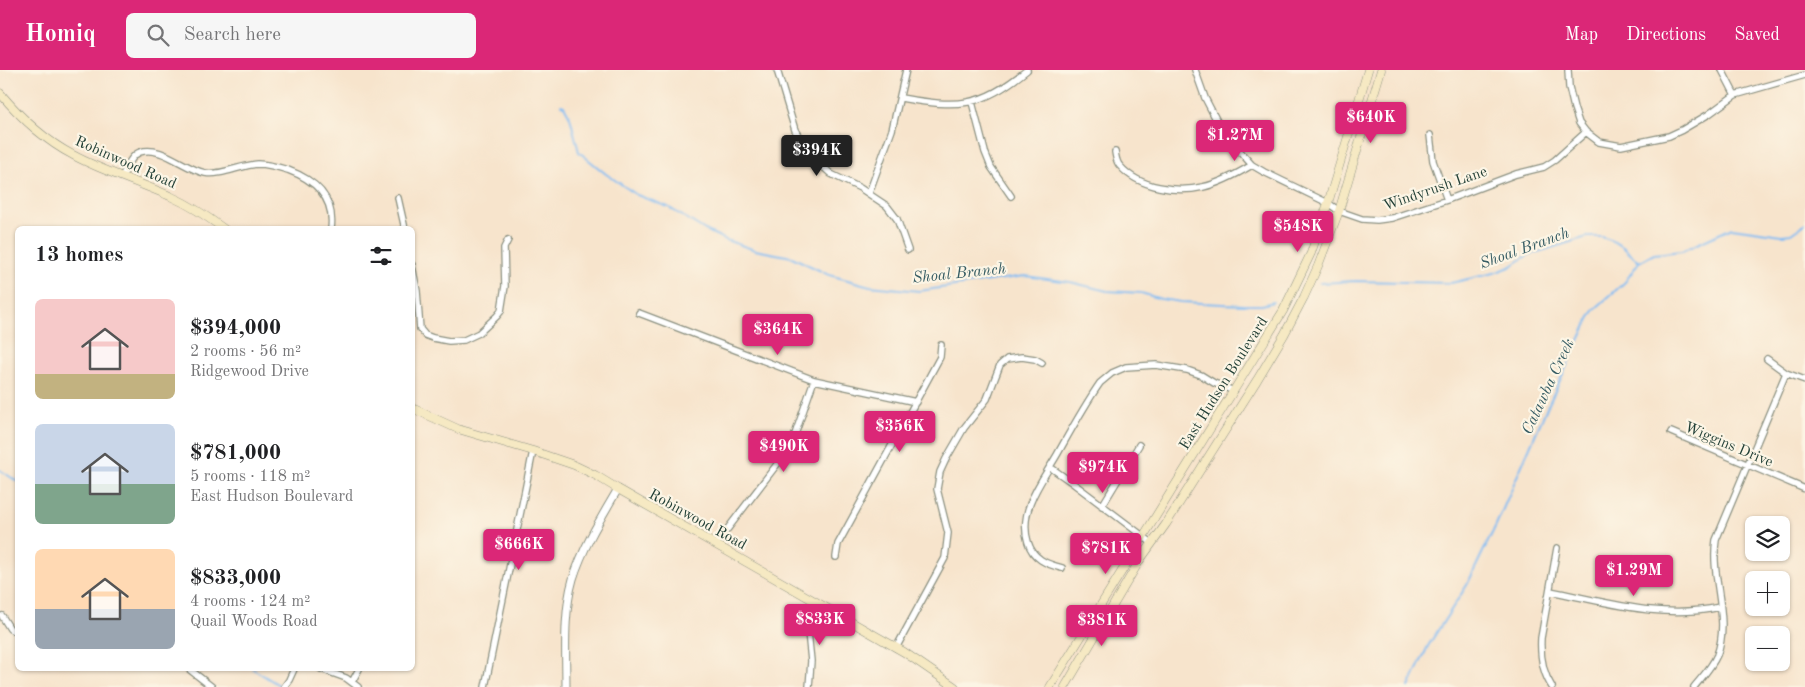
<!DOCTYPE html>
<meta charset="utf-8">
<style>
:root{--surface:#fff;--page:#f6f6f6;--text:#202124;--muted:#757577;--accent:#db2777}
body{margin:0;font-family:"Old Standard TT",serif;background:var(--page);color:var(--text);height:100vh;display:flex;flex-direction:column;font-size:19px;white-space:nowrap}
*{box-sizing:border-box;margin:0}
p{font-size:16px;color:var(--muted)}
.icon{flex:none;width:28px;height:28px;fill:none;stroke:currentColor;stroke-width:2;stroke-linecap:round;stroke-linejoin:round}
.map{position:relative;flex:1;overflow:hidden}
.sheet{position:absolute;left:15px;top:156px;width:400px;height:445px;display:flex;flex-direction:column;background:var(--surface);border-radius:8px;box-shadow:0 1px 4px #0004}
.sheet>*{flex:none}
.tools{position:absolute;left:1745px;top:446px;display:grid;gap:10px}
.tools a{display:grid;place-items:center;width:45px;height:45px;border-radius:8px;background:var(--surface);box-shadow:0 1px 4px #0004;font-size:25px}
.price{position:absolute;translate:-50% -42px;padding:0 11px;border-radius:5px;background:var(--accent);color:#fff;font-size:16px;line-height:32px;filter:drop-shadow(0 1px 2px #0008)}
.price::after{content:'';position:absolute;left:50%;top:30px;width:15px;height:11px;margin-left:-8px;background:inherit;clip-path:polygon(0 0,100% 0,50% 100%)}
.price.current{background:#222;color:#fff}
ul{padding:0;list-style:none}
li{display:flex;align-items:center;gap:15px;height:125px;padding:0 20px}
li span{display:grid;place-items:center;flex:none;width:140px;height:100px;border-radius:8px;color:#555}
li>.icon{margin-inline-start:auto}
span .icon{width:60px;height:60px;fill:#fffc;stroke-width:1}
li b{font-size:21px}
h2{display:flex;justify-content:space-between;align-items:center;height:60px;padding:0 20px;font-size:21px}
header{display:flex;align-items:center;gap:30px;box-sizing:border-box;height:70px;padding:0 25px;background:var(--accent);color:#fff}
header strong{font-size:24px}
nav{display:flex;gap:28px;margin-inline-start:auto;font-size:18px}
.search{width:350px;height:45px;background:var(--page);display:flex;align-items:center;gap:12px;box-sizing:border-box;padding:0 18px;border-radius:8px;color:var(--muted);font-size:19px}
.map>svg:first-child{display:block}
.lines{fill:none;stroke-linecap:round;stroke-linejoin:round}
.stream{stroke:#80bcf3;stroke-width:2}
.minor-casing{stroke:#8b9080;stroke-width:8}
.tertiary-casing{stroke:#8b9080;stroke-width:9}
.secondary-casing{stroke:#8b9080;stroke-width:9}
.minor{stroke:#fff;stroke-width:5.5}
.tertiary{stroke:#fff;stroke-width:7}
.secondary{stroke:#f6e9c3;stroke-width:8}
.labels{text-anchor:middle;stroke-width:4.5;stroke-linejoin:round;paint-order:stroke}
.street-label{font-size:15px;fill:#1f3d34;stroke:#fcf5e5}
.water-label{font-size:16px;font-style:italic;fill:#375d64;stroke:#fcf5e5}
</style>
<header>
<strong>Homiq</strong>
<div class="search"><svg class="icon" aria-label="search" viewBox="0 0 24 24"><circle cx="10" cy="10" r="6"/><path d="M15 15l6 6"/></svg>Search here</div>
<nav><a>Map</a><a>Directions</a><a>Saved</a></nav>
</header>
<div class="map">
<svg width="1805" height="617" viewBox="0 0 1805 617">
<rect width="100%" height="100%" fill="#fcf5e5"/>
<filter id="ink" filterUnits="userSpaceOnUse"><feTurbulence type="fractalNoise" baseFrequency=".02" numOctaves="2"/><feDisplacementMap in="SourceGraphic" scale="10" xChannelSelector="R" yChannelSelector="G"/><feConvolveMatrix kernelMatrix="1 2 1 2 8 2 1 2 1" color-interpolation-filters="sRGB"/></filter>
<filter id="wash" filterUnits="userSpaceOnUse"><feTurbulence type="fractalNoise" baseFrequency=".0096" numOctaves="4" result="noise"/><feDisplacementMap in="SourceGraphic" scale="20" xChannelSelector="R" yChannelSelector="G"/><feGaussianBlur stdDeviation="1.12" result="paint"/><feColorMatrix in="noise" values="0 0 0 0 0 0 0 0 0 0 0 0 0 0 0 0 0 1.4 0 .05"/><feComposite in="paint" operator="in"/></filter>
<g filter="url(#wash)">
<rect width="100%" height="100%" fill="#f7e4cc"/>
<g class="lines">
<path class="stream" d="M561 35 564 36 570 47 579 82 606 104 637 125 668 137 705 160 726 170 755 180 792 187 829 205 870 216 919 221 1025 206 1070 212 1107 221 1141 223 1161 229 1181 232 1244 235H1262L1273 232
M1320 213 1356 211 1451 213 1494 203 1510 197 1528 185 1587 167H1602L1613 171 1623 177 1639 192
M0 400 18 412
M253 599 279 615
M1409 617 1428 576 1467 515 1496 455 1545 342 1589 249 1595 239 1625 212 1639 192 1654 184 1682 181 1732 158 1782 165 1791 164 1805 154"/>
</g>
</g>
<g filter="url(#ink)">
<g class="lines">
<g class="minor-casing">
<path id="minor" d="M777 0 795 60 809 84 831 104 860 118 887 136 897 149 908 180
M1195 0 1205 28 1220 57 1244 86 1252 95 1264 102 1328 133 1339 141 1362 149 1377 150 1392 148 1447 130 1516 104 1544 97 1555 90 1586 62
M1568 0 1569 17 1574 38 1579 53 1586 62 1599 72 1621 76 1669 66 1682 60 1709 44 1735 25 1805 5
M1722 0 1735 25
M901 28C959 38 980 38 1027 0
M972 32 985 82 991 97 1011 126
M1430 65 1433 91 1447 130
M1115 82C1116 87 1116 92 1120 96 1139 118 1177 123 1203 117 1221 113 1237 104 1252 95
M122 107C126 99 131 85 140 82 162 75 184 99 205 103 221 106 241 95 258 94 267 94 278 97 288 100 315 110 335 128 331 159
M869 123 892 60 906 0
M398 128 405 159
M412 195 417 221 420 259 425 265 433 268 449 271 464 270 479 263 497 246 501 241 505 216 504 178 508 170
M639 243 814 310 916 332
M1767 289 1786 303 1805 310
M1671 362 1805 419
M1050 397 1074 414 1152 473
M1102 436 1139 375
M716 474 791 376 814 310
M836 487 838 474 940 287 941 275
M1062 498C1046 494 1033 489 1028 472 1018 440 1042 411 1057 385 1071 360 1084 336 1100 313L1112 303 1126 297 1156 295 1187 300 1201 305 1214 313 1234 321
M1550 521C1607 532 1661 550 1720 537
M2 546 10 559 18 563
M896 578 945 488 948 463 937 419 940 402 946 389 964 358 987 329 1000 295 1007 289 1022 287 1035 289 1042 293
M189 599 212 617
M321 599 346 608 358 617
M352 612 359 599
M284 617 289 610 294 599
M485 617 533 381
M809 617 811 591 808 562 810 546 815 531
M1552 617C1542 602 1540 586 1541 568L1557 478
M1694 617C1702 607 1712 597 1717 585 1731 548 1710 508 1716 470L1786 303"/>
</g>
<g class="tertiary-casing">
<path id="tertiary" d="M566 617C566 582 563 544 573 509 583 477 601 448 618 419"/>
</g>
<g class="secondary-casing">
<path id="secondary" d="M0 23C21 48 44 70 73 85 104 102 139 112 172 127 190 135 208 147 224 159
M412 338 458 359 533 381 574 395 595 405 618 419 904 582 955 617
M1050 617 1283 241 1311 183 1328 133 1368 0
M1065 617 1140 490 1166 454 1257 310 1284 265 1304 227 1318 196 1339 141 1381 0"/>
</g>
<use href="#minor" class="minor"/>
<use href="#tertiary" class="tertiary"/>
<use href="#secondary" class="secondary"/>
</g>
</g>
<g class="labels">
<g class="street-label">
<text transform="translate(126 92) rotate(24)" y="5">Robinwood Road</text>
<text transform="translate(1435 118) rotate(-19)" y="5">Windyrush Lane</text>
<text transform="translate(1223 313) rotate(-58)" y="5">East Hudson Boulevard</text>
<text transform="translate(1729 374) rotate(23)" y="5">Wiggins Drive</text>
<text transform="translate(698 449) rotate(29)" y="5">Robinwood Road</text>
</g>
<g class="water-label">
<text transform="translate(1524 177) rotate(-20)" y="6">Shoal Branch</text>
<text transform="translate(959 202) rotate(-6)" y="6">Shoal Branch</text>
<text transform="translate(1547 316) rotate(-65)" y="6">Catawba Creek</text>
</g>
</g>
</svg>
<div class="tools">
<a><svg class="icon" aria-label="layers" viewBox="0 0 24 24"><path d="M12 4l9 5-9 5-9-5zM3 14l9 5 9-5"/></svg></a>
<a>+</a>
<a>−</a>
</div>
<b class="price" style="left:1371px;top:74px">$640K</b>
<b class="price" style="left:1235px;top:92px">$1.27M</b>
<b class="price current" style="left:817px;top:107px">$394K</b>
<b class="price" style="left:1298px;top:183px">$548K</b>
<b class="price" style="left:778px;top:286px">$364K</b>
<b class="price" style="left:900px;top:383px">$356K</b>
<b class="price" style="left:784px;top:403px">$490K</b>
<b class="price" style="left:1103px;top:424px">$974K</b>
<b class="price" style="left:519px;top:501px">$666K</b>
<b class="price" style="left:1106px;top:505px">$781K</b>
<b class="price" style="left:1634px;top:527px">$1.29M</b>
<b class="price" style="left:820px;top:576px">$833K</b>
<b class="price" style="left:1102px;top:577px">$381K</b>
<section class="sheet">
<h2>13 homes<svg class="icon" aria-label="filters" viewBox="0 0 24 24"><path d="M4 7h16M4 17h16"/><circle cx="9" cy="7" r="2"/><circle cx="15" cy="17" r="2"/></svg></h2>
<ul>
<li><span style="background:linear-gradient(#f6c9c9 75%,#c2b280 0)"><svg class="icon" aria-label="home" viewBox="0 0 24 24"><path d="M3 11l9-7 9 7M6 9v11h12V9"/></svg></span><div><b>$394,000</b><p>2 rooms · 56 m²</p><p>Ridgewood Drive</p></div></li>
<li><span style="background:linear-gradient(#c9d6e8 60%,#7fa58c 0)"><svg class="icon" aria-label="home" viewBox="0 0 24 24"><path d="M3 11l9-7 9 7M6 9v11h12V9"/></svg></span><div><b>$781,000</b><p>5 rooms · 118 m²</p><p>East Hudson Boulevard</p></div></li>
<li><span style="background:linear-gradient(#ffd9b3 60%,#9aa5b1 0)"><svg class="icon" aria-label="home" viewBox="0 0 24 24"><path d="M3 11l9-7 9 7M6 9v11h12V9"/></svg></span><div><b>$833,000</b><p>4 rooms · 124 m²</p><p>Quail Woods Road</p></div></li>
</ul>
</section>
</div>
